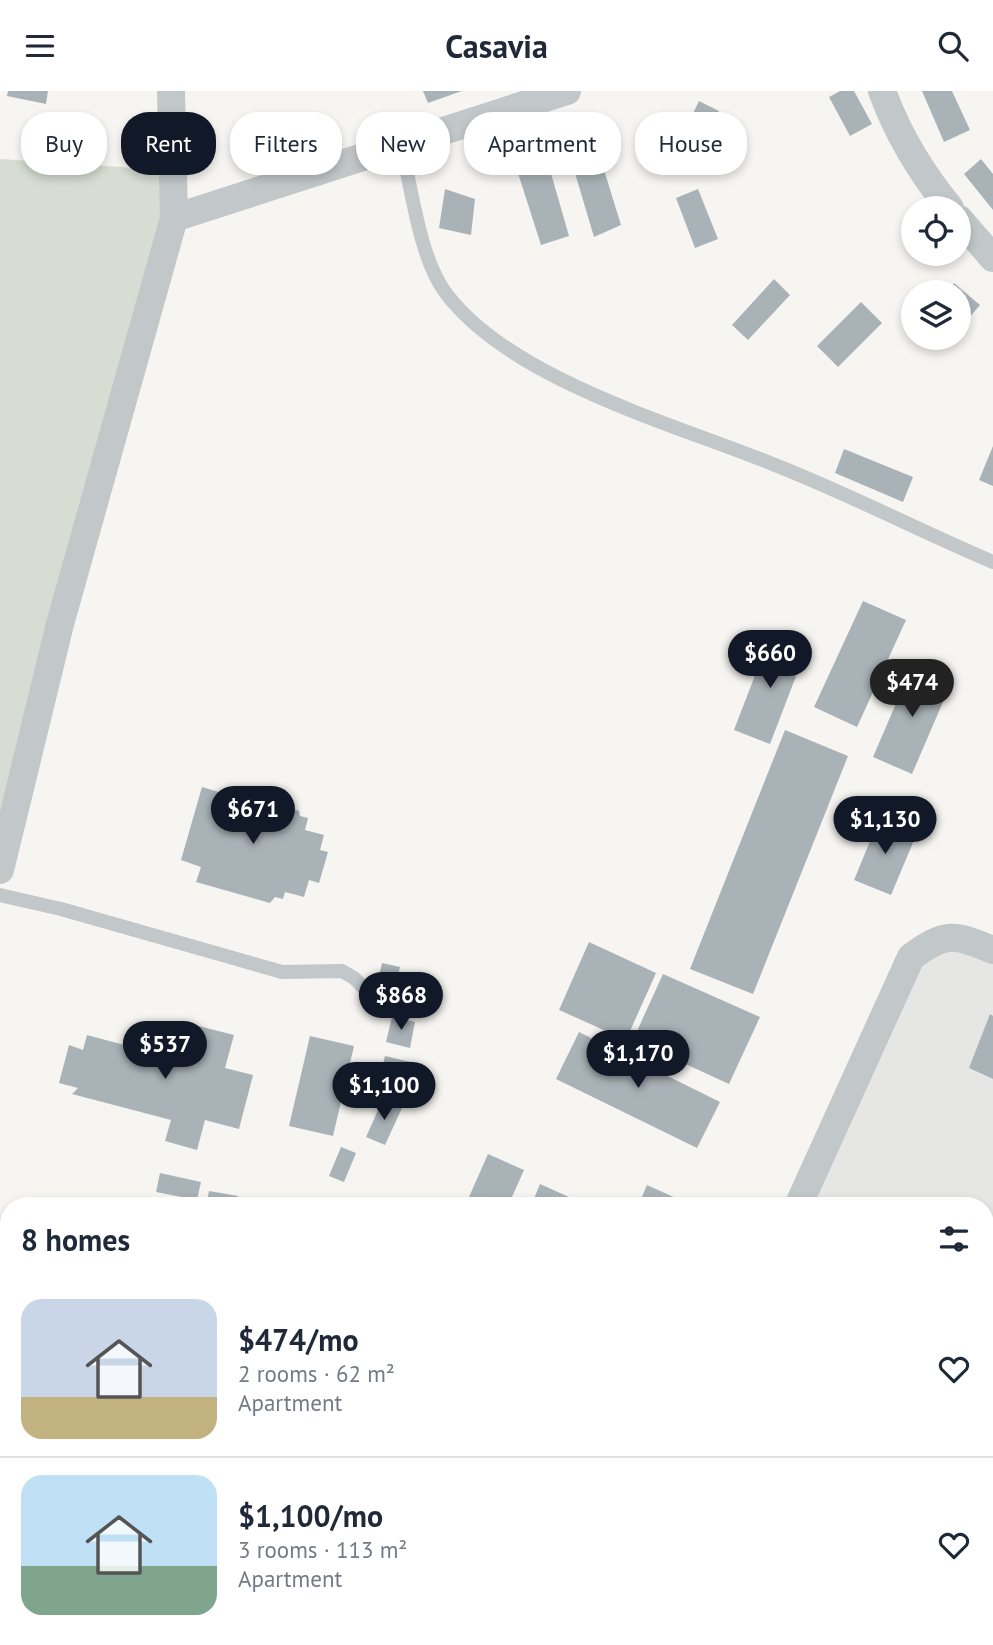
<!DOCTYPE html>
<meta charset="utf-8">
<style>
:root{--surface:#fff;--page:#f2f2f3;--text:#1f2937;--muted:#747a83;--line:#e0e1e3;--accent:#111827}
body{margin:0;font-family:"PT Sans",sans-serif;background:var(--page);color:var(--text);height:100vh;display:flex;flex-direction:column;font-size:26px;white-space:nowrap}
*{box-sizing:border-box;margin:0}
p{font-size:23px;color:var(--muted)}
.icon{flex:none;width:38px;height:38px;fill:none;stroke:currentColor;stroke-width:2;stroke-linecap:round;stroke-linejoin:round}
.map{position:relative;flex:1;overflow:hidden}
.panel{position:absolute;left:0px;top:1106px;width:994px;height:448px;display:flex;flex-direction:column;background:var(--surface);border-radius:28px 28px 0 0;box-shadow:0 4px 10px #0003}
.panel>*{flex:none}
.guide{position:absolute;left:21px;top:21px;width:952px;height:63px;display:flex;gap:14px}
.tools{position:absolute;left:901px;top:105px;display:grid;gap:14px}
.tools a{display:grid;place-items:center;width:70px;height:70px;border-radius:50%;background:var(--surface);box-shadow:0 4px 10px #0003;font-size:35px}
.price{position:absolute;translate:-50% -60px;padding:0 16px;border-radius:24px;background:var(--accent);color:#fff;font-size:23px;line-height:46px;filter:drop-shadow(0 2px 4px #0008)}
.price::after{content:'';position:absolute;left:50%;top:42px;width:21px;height:16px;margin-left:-10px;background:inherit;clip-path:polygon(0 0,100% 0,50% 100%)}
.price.active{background:#222;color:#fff}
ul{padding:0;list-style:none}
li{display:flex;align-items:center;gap:21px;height:175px;padding:0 21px}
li+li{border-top:2px solid var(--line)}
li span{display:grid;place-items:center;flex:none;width:196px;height:140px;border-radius:21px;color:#555}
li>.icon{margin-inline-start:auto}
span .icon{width:84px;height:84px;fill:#fffc;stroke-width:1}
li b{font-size:30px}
h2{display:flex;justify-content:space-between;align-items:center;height:84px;padding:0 21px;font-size:30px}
.tag{padding:0 24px;border-radius:28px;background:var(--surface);box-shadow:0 4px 10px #0003;font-size:24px;line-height:63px}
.tag.active{background:var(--accent);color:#fff}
header{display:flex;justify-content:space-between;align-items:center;height:91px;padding:0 21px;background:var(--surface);font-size:32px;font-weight:700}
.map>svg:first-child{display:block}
.built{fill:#e6e7e5}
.green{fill:#d7ddd2}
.building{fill:#a9b3b7}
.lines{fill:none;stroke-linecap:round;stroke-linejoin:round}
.service{stroke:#c2c7c9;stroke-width:14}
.minor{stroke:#c2c7c9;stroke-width:28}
</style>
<header><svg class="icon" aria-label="menu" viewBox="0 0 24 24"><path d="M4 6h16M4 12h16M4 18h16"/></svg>Casavia<svg class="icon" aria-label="search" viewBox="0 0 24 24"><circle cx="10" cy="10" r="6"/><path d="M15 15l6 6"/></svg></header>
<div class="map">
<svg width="993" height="1554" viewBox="0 0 993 1554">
<rect width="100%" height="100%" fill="#f6f5f1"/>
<path class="built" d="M934 857 993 865V1554H602L605 1545H985V1115H802L912 873Z"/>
<path class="green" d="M0 68 182 80 15 719 0 718Z"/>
<path class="building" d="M8 0H48L46 13 7 5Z
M423 0H462L428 12Z
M840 0H854L872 33 850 45 829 6Z
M922 0H952L970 39 944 51Z
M699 10 719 20 694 71 674 61Z
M588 27 621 134 594 146 561 35Z
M540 44 569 145 541 154 510 57Z
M981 68 993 83V119L964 83Z
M445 98 475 108 471 144 439 137Z
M698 98 718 148 695 157 676 107Z
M774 188 790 204 748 249 732 234Z
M954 192 980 214 964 233 959 229V201H947Z
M861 211 882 232 838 276 817 255Z
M993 355V395L979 389Z
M844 358 913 386 903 411 835 382Z
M863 510 906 529 857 636 814 616Z
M770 545 806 559 770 653 734 639Z
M913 573 952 590 912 683 873 666Z
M785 639 848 665 753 903 690 878Z
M202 696 229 704 234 697 299 720 300 725 308 727 305 739 324 744 320 759 328 761 319 792 309 789 304 806 285 801 283 808 275 806 270 812 196 791 201 776 181 769Z
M880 726 917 742 891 804 854 789Z
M589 851 656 882 626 949 559 919Z
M382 872 400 876 394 902 376 897Z
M663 883 760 926 729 993 633 949Z
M990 923 993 925V988L969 977Z
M392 926 415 931 410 957 386 951Z
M179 930 234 944 225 977 253 984 239 1038 205 1029 197 1059 165 1050 171 1029 72 1003 78 997 59 992 69 954 83 959 87 944 169 966Z
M579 941 720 1011 697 1057 556 988Z
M310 945 354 955 333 1045 289 1035Z
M385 965 415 972 407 1003 377 997Z
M383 1008 402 1017 385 1054 366 1046Z
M341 1056 356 1062 344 1091 329 1085Z
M488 1063 524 1079 508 1115H465Z
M160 1082 201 1091 197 1109 156 1101Z
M540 1093 589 1115H531Z
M647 1094 689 1113 688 1115H638Z
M209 1100 238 1105 237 1115H206Z
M985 1247 993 1250V1321L985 1337Z
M8 1352H9V1405L0 1403Z
M993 1500V1554H944L948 1545H985V1517Z
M24 1545H40L39 1554H23Z
M53 1545H83L82 1554H51Z
M416 1545H446L443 1554Z"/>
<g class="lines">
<path class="service" d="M401 54C412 98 419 165 445 201 510 289 675 333 775 374 849 403 920 440 993 471
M0 804 61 818 282 881 342 880 354 887 372 905"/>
<path class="minor" d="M882 0C897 41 922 83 950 117
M174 127 567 0
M959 128 993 167
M0 779 60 533 174 127 171 0
M798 1115 911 866C947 840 953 843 993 859
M0 1477 9 1478
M287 1545 321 1554
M598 1554 602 1545"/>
</g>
</svg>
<div class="tools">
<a><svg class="icon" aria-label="locate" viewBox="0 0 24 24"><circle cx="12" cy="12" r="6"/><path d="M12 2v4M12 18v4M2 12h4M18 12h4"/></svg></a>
<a><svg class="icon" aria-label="layers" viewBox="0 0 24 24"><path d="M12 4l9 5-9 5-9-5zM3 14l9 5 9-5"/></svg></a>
</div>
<b class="price" style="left:770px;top:599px">$660</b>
<b class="price active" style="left:912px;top:628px">$474</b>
<b class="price" style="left:253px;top:755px">$671</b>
<b class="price" style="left:885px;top:765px">$1,130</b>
<b class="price" style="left:401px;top:941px">$868</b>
<b class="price" style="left:165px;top:990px">$537</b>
<b class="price" style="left:638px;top:999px">$1,170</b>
<b class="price" style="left:384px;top:1031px">$1,100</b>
<div class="guide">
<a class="tag">Buy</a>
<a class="tag active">Rent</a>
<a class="tag">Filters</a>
<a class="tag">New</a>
<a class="tag">Apartment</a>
<a class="tag">House</a>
</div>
<section class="panel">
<h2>8 homes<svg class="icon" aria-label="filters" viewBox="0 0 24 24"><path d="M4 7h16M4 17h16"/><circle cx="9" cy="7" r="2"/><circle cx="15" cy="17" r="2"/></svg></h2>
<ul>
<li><span style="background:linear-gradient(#c9d6e8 70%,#c2b280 0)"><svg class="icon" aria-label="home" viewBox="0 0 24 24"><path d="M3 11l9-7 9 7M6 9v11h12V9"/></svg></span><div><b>$474/mo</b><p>2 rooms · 62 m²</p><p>Apartment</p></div><svg class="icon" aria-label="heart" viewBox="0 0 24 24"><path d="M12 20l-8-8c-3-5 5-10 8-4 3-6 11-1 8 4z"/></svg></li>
<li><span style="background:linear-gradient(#bfe0f5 65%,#7fa58c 0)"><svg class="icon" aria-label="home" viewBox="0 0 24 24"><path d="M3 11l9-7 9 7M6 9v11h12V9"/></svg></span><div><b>$1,100/mo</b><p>3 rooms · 113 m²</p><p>Apartment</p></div><svg class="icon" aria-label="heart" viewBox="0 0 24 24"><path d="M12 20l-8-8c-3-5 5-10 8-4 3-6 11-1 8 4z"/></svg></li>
</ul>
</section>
</div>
